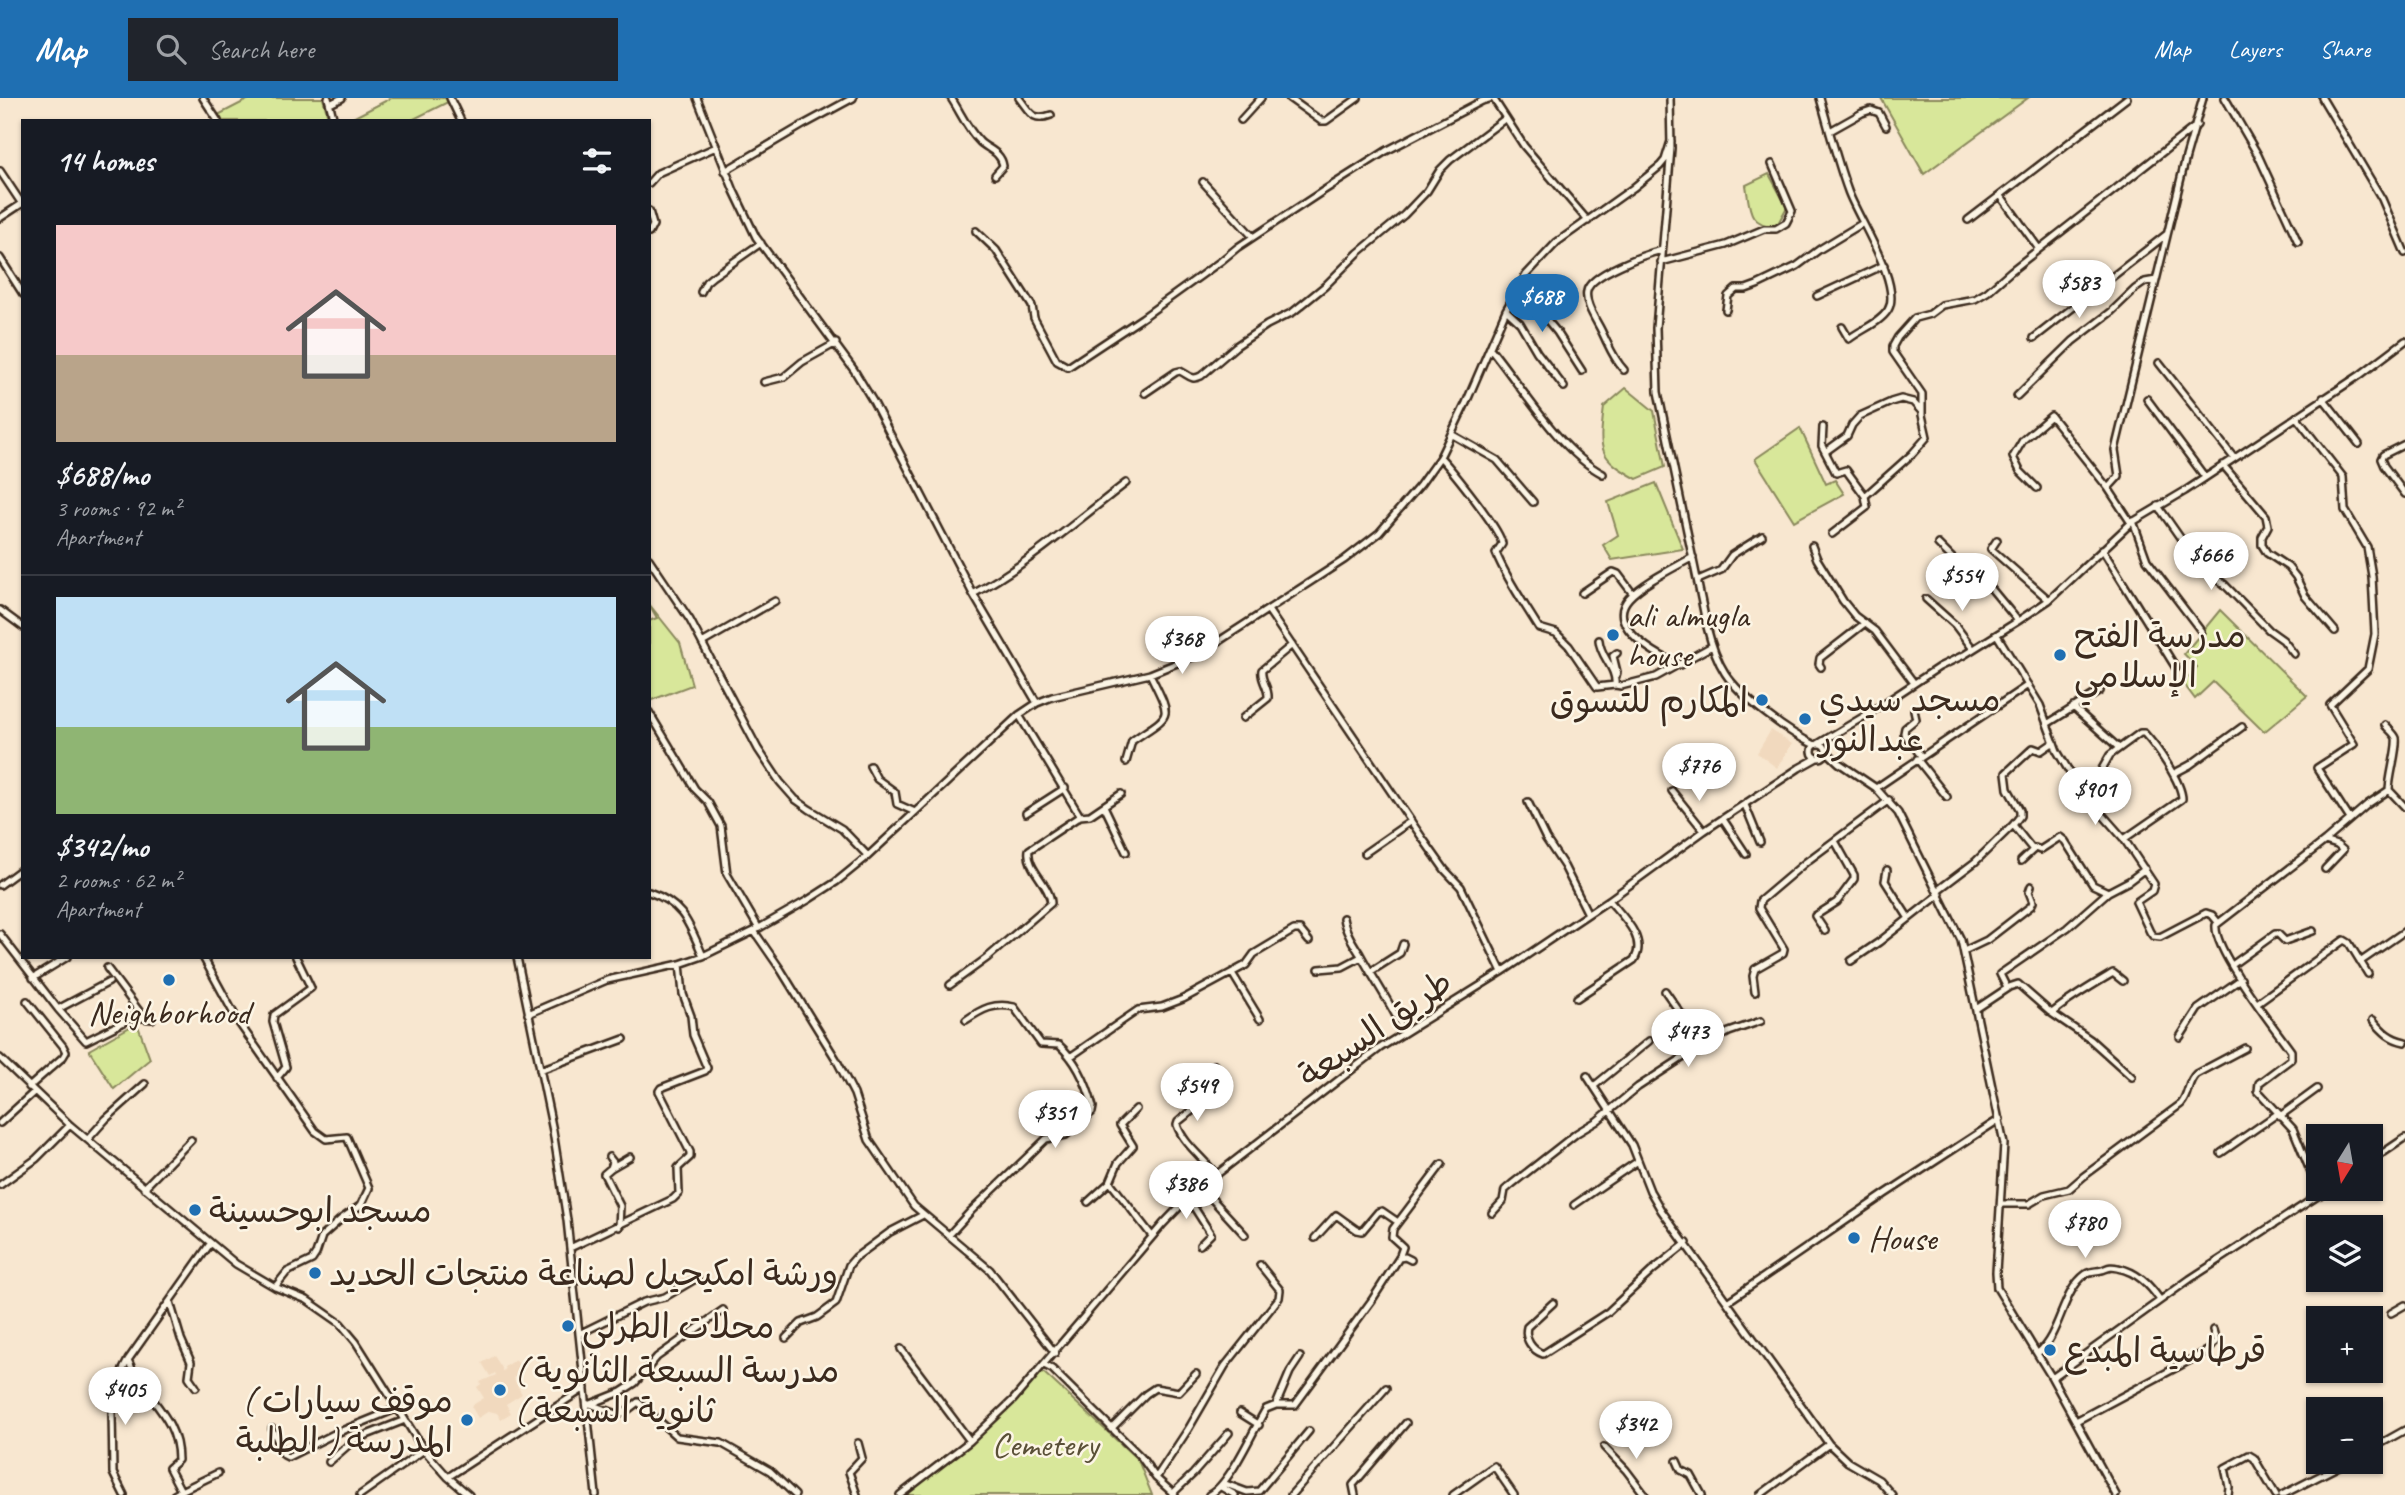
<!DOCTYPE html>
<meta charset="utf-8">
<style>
:root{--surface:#171b24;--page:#20242c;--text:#f1f3f6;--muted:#9ea1a6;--line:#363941;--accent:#1f6fb2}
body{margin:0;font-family:Caveat,"Playpen Sans Arabic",sans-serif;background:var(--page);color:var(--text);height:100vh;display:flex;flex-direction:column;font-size:26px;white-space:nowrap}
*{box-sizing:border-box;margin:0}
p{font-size:23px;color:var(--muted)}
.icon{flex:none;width:38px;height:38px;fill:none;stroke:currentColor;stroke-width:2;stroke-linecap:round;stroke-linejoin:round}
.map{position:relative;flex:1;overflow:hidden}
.sheet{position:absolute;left:21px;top:21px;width:630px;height:840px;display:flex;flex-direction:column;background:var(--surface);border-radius:0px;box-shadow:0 2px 5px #0004}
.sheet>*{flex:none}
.needle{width:46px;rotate:191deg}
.fabs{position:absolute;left:2306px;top:1026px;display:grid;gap:14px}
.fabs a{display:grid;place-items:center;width:77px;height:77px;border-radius:0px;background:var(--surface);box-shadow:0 2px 5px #0004;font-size:35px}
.price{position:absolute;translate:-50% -60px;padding:0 16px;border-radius:24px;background:#fff;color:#222;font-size:23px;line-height:46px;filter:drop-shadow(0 2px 4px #0008)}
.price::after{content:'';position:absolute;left:50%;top:42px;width:21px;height:16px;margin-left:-10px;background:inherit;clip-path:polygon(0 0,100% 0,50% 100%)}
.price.selected{background:var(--accent);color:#fff}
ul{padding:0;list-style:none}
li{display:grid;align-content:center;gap:14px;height:371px;padding:0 35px}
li+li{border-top:2px solid var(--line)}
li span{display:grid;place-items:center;height:217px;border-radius:0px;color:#555}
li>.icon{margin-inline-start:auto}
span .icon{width:126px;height:126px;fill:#fffc;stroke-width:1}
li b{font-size:30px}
h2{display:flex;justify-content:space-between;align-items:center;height:84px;padding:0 35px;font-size:30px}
header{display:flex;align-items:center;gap:42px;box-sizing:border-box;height:98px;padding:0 35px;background:var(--accent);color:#fff}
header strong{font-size:33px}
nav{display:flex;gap:38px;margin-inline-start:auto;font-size:24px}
.search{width:490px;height:63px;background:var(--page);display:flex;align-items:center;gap:18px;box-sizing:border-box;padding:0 24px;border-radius:0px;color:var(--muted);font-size:26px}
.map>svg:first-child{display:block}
.built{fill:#f1d9be}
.green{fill:#d8e79a;stroke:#8a885c;stroke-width:2}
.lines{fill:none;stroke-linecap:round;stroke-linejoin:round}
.minor-casing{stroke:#3b2a1e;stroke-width:10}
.minor{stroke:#fcf5e5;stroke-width:5}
.poi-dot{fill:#1f6fb2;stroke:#fcf5e5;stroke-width:2.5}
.labels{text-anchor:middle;stroke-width:5;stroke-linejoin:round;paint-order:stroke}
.poi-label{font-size:35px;fill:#3b2a1e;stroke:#fcf5e5;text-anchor:start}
.street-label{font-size:35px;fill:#3b2a1e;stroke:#fcf5e5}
.park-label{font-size:35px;fill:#5a5037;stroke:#fcf5e5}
</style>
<header>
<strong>Map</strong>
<div class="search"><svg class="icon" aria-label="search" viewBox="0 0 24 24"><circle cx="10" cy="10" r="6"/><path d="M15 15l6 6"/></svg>Search here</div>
<nav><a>Map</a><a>Layers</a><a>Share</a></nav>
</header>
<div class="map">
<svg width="2405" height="1397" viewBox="0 0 2405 1397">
<rect width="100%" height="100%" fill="#f8e7d0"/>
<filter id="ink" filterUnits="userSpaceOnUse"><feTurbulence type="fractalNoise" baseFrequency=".0143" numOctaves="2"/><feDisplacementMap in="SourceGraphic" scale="14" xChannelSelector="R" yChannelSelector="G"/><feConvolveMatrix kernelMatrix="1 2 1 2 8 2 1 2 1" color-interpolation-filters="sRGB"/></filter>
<g filter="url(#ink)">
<path class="built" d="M1771 632 1792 646 1777 670 1757 655Z
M494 1258 502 1270V1273L505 1272 504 1269 516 1262 523 1274 513 1280 522 1296 506 1306 511 1315 501 1321 497 1315 489 1313 478 1320 471 1308 484 1300 477 1289 481 1286 480 1284 496 1277 495 1275 490 1278 482 1265Z"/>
<path class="green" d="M251 0H323L329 23H221L218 17Z
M391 0H447L448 4 410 23H347Z
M1881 0H2028L1924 76Z
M1769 76 1787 109 1776 129C1748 126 1750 112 1746 87Z
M1626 290 1654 313 1665 369 1637 381C1597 359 1599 352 1604 309Z
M1800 330 1826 386 1835 382 1844 396 1794 423 1755 361Z
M1656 385 1683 451 1612 462 1603 447 1618 437 1608 404Z
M649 506 680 545 692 587 649 603V523L657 520Z
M2220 512 2307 598 2264 634 2213 584 2195 601 2183 585 2197 569 2184 556Z
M137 925 150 961 114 991 89 952Z
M1042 1273 1138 1362 1152 1397H905L999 1318Z"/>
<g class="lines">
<g class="minor-casing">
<path id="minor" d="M203 0 218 23
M328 0 334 23
M450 0 461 23
M697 0 734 93 756 139 854 272 874 305 973 496 1037 605
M951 0C961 15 967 31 980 44 989 52 1001 54 1003 68L995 77
M1019 0C1030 14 1032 24 1051 17
M1289 0 1321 23H1326L1358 0
M1493 0 1524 48 1588 123
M1670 0 1671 50 1656 230 1658 294 1707 529C1711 545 1716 561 1725 575 1741 600 1789 635 1815 647
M1820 0C1829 31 1837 63 1848 93 1857 119 1903 187 1888 212 1880 225 1860 232 1849 241L1842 229
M2225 0 2258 57 2298 144
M2322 0 2382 101 2405 155
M330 6 342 0
M1241 22 1261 0
M1830 33 1862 15 1871 12 1879 15 1886 28
M0 73 22 106
M725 73 803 27 853 0
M1203 84 1253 139
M649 85 658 75 716 49
M2001 98 2039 151
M649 113 653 127 649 135
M0 120 23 105
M1968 122 2127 0
M976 133 996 152 1032 208 1034 220 1057 263 1068 269 1142 220 1221 163 1238 149 1323 93 1386 53 1482 3 1492 0
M0 160 23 196
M1661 164 1726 147 1764 131H1776L1786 125 1792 113 1772 66
M1519 188 1557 234 1582 273
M701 194 706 184 712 179 761 145
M1817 198 1884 167
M1506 212 1520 225 1537 254 1564 289
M1726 212 1728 198 1736 191H1746L1757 187 1797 168 1820 151 1863 125
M2034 240 2167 136
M1490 250C1522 289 1559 353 1603 376
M2159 265 2234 360
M1624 272C1613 260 1609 248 1602 234 1597 223 1584 206 1587 193 1590 176 1646 156 1662 152
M764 284 784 279 802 264 836 245
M1145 295 1176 274 1180 273C1189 277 1191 283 1201 278L1236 248 1267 227 1293 214 1325 188 1358 155 1404 117 1427 93 1440 72 1450 62 1506 20
M2017 298 2073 243 2111 214 2135 191 2145 184 2156 182
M2323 300 2359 346
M2147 301 2205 379
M2296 319 2343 379 2345 412 2367 449 2372 478 2375 536 2368 571 2330 607 2354 646 2317 670 2350 721
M1823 329 1822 348 1836 375 1846 372 1865 398
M1451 336 1497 362 1533 404
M2405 346 2383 357 2381 361 2384 368 2405 396
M1825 354 1847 338 1852 327 1860 318 1891 304 1901 301 1913 304 1922 314
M1440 359C1452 372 1501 432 1502 446L1496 455C1507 482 1524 505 1539 530L1556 535 1569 548 1597 589 1615 587
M2223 367 2266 418 2268 428 2262 439V447L2267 455 2288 469 2296 479 2305 498 2335 533
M2037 390 2020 373 2013 359 2023 342 2051 318 2108 390
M2158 408 2188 451 2211 477 2224 486 2269 532 2283 542 2294 556
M2133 423 2147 462 2201 533
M2131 425 2108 390 2119 378 2115 352 2186 59 2203 0
M1832 436 1867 409 1865 398 1912 356 1927 339 1922 317V296L1893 254V248L1898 239 1915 220 1930 216 1942 207 1975 201 1987 194 2011 173 2197 27
M1997 442 1991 451 2049 502
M1938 446 1958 466 1980 477 2018 523
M1812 448 1817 461 1843 503 1855 518 1875 533 1914 585
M2102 451 2176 570
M649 461 690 522 758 651 780 684 795 701 809 711 842 731 868 758
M1698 482 1721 472 1732 457 1762 438
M1582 495 1613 474 1618 476 1633 496
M973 496C1030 465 1075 424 1126 385
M1926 501 1955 527 1973 551
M0 512 23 529
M1268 512 1423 741 1445 772 1461 789 1502 874
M1997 537 2040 607 2057 653 2079 690 2124 741 2154 786 2152 793 2136 804 2150 834 2153 838 2160 839 2206 815 2212 817 2217 823
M1599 542C1600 559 1617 570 1615 587L1621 588 1656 579 1712 548
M702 545 775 503
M1680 567C1660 559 1603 528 1629 500 1644 484 1674 470 1693 459
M1821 569 1819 566 1820 560 1865 525
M1616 578 1617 574 1613 558 1617 555
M2073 609 2119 650
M1914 612 1916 621 1905 630 1904 635 1921 658
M649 614 695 691 708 704 721 728 727 776 758 829
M1019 617 1080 718
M1243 620 1268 600C1269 589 1260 582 1262 572L1292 547
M2047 626 2100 593
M2385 627C2388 631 2394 635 2396 640 2398 649 2389 679 2389 692L2405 709
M1812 653a7 7 0 1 1 14 0a7 7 0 1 1-14 0Z
M1818 646 1868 616 1939 569 1964 557 2018 523 2049 502 2131 425 2185 393 2360 277 2405 243
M1826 653 1839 665 1876 690 1898 715 1961 842 2004 1046 1996 1174 1997 1190 2052 1280 2116 1397
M1917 661 1947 699
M1126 664 1132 643C1172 615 1173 623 1150 576
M870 668 877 681 895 694 897 706 915 714
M2102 671 2110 657 2140 635H2144C2156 648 2182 684 2182 701L2124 741
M2173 676 2190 667 2242 629
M1876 690 2028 587
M1672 693 1704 733
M1528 704 1546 741 1564 768 1588 816
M1745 707 1760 744
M1104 708 1126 754
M1026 715 1065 690
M1723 721 1746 756
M2013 727 2033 752
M2325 743 2337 747 2343 752 2325 771
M1365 755 1411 723
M2021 763 2035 750 2040 752 2060 739 2065 743 2093 787 2108 794 2129 783 2145 771
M1887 772 1885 783 1908 819
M0 787 23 770
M1938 792 1975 764 2013 727 2020 718V712L2008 691 2006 675 2033 650 2041 653 2054 644
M649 794C684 806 689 826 703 858
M1343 820C1345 833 1353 845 1360 856 1374 882 1392 907 1404 934
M754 833 781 872 836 961 854 996 869 1042 914 1108 990 1172 1055 1255
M1825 833 1815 818 1837 804 1854 781V777L1835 743
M0 836 58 911 109 884
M1964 853 1987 842 2031 808 2033 804 2029 794 2031 788
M203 859 239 925 315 1033 326 1041 347 1039 369 1090 361 1107 341 1121 322 1138 316 1156 312 1162 287 1174 275 1189
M517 859 553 1033 567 1122 596 1397
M1851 863 1879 844 1940 796
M2360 864 2405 833
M2232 867 2275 836H2278L2285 843 2313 833
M107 870 139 913 140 919
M1319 871 1342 869 1361 859
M1370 874 1400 855 1403 846
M1232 875 1260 921
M33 880 67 859
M950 887 987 860 1051 805C1050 786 1026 771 1029 752L1080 718 1090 717 1121 696
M2007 890 2000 876 2067 830 2108 794
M1665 893 1703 947
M1755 894 1753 878 1755 871 1783 855 1784 851 1759 810 1760 803 1806 764 1889 702
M1577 900 1634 862C1648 841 1622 818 1609 802
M27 903 63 948 66 954 63 959 29 989
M2257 905 2344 842 2349 845 2368 876
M58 911 86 943 134 919 152 921
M1976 911 2009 889 2018 886 2050 914 2091 942 2132 979
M2052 915C2070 900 2091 888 2113 875L2123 883
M528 916 607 882 680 866 703 858 754 833 808 802 836 784 868 758 1019 617 1037 605 1052 599 1150 576 1199 556 1344 462 1379 435 1420 387 1440 359 1466 305 1506 212 1526 177 1557 144 1633 90 1660 68 1665 62 1671 43
M2373 922C2383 934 2390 941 2405 944
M2180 939 2198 911 2241 881
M1070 959 1138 912 1162 909 1183 901 1246 867 1254 856 1294 832H1300L1309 843
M0 960 70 1027 236 1166 275 1189 307 1202 340 1225 356 1244 424 1352 448 1379 469 1397
M1214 967C1204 977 1212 989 1205 1000 1199 1009 1186 1017 1178 1024L1177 1027C1184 1047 1204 1060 1216 1077
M540 972 624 941
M1587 978 1632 1047 1650 1093 1661 1112 1829 1346 1848 1364 1879 1382 1892 1397
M277 980 286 969 273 924 274 917 311 890 296 859
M1594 988 1649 943
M2280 1018 2317 991
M0 1025 34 994
M88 1041 106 1021 145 986
M2221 1055 2277 1016
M609 1059 613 1064 611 1070 604 1076 620 1108 619 1129
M2371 1063 2405 1040
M611 1070 630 1059
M1110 1084 1118 1065 1133 1048 1120 1027 1136 1011
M0 1087 36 1061 70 1027
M1201 1089 1245 1137
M144 1090 191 1042
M2320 1097 2293 1031 2258 993 2259 985 2291 961V953C2274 929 2213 852 2216 827L2325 743 2368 706 2389 692
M1188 1100 1211 1136 1200 1147
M1088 1104 1110 1084 1152 1138
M2002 1106H2029L2044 1097 2069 1091 2084 1078 2181 1006C2189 997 2187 984 2196 976L2245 950
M1574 1107 1638 1063
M1492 1115 1503 1103 1505 1092 1512 1086 1577 1035 1597 1023 1638 989 1693 953 1729 934 1761 923
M949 1137 971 1113 1046 1041 1066 1037 1092 1014 1093 1009C1087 986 1077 963 1059 947L1041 946 1014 909C995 904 982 911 966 922
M1315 1140 1336 1117 1357 1132 1362 1133 1378 1114 1382 1113 1398 1124
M570 1150 673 1101 679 1095 678 1070 690 1059V1054L659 993 661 990 705 973 707 970 693 937 691 918 683 896 680 866
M1399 1160 1403 1149 1392 1139 1393 1131 1442 1066
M170 1204 181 1241 191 1264 189 1279 196 1289
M1727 1204 1885 1096 2000 1021
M1553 1205 1527 1229C1524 1241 1532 1252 1543 1256L1608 1214 1653 1172 1687 1145
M2391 1215 2405 1207
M579 1236 644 1204 665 1199 697 1180
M786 1240 801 1225 817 1219 836 1205 849 1167 856 1159 890 1134 923 1117
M901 1251 970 1343
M2038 1255C2061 1235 2062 1193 2086 1176 2092 1172 2096 1174 2102 1172 2108 1170 2110 1168 2118 1170 2137 1174 2149 1186 2160 1202
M128 1262C143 1301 178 1316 178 1362L169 1370 181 1393 174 1397
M1044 1267 1052 1271 1141 1359 1156 1380 1175 1397
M2052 1280 2190 1181 2330 1090
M587 1305 617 1316 625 1314 638 1304 677 1339 721 1345 770 1373 795 1397
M591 1306 621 1294 635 1285 657 1259 723 1212
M1276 1307 1290 1274 1300 1259
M1240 1315 1259 1327
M2076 1323 2209 1252 2216 1243 2213 1232
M272 1331 284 1357 288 1359 334 1336 398 1310
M1111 1331 1146 1296 1155 1290 1179 1294 1196 1276
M1604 1349 1626 1372 1645 1397
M2371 1351 2405 1332
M1677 1363 1681 1372 1691 1377 1702 1397
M329 1364 354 1342 405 1322
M448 1379 585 1290
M1156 1380 1189 1330 1225 1268 1279 1200 1280 1192 1260 1167
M1223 1385 1247 1394 1259 1393 1309 1333
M1221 1389 1235 1397
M181 1393 218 1375
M1172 1396 1193 1376 1229 1335
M124 1397 113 1375 112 1314 115 1287 128 1262 210 1146
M360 1397 424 1352
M857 1397 849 1374 862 1360 858 1345
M900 1397 970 1343 1013 1302 1163 1126 1188 1100 1216 1077 1380 950 1502 874 1609 802 1704 733 1799 670 1817 660
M1209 1397C1230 1387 1253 1332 1266 1311L1276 1307H1295L1372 1202 1399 1160 1405 1159 1411 1162
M1291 1397 1386 1290
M1355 1397 1353 1387 1406 1325
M1453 1397 1494 1368 1514 1397
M1760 1397 1829 1346
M2228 1397 2229 1389 2225 1370 2249 1357 2254 1360 2276 1397
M2282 1397 2349 1363"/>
</g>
<use href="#minor" class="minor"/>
</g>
</g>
<g class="poi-dot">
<circle cx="1613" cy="537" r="7"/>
<circle cx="2060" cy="557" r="7"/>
<circle cx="1762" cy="602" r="7"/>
<circle cx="1805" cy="621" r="7"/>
<circle cx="169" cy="882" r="7"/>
<circle cx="195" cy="1112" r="7"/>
<circle cx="1854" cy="1140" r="7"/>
<circle cx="315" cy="1175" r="7"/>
<circle cx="568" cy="1228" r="7"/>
<circle cx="2050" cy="1252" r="7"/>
<circle cx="500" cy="1292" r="7"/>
<circle cx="467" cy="1322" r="7"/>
</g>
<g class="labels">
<g class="poi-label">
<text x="1627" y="529">ali almugla<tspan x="1627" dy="40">house</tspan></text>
<text x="2074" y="549">مدرسة الفتح<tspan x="2074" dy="40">الإسلامي</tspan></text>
<text x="1819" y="613">مسجد سيدي<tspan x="1819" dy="40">عبدالنور</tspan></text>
<text x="1748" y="614" text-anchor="end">المكارم للتسوق</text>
<text x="169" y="926" text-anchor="middle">Neighborhood</text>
<text x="209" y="1124">مسجد ابوحسينة</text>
<text x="1868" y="1152">House</text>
<text x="329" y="1187">ورشة امكيحيل لصناعة منتجات الحديد</text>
<text x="582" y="1240">محلات الطرلي</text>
<text x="2064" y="1264">قرطاسية المبدع</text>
<text x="514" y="1284">( مدرسة السبعة الثانوية<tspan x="514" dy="40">( ثانوية السبعة</tspan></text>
<text x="453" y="1314" text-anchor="end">( موقف سيارات<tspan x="453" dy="40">المدرسة ( الطلبة</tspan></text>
</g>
<g class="street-label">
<text transform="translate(1375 930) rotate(-35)" y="12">طريق السبعة</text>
</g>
<g class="park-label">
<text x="1045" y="1358">Cemetery</text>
</g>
</g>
</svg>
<div class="fabs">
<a><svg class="needle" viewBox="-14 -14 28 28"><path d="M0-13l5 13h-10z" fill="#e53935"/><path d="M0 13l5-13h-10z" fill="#9ea1a6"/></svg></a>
<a><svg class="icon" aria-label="layers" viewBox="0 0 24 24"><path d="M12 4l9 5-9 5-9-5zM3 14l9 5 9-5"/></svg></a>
<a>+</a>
<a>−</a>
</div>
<b class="price" style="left:2079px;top:222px">$583</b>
<b class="price selected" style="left:1542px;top:236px">$688</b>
<b class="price" style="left:2211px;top:494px">$666</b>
<b class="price" style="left:1962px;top:515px">$554</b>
<b class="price" style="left:1182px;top:578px">$368</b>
<b class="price" style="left:1699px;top:705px">$776</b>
<b class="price" style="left:2095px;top:729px">$901</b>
<b class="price" style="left:1688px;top:971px">$473</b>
<b class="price" style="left:1197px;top:1025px">$549</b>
<b class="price" style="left:1055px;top:1052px">$351</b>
<b class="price" style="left:1186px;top:1123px">$386</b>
<b class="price" style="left:2085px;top:1162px">$780</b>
<b class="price" style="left:125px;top:1329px">$405</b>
<b class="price" style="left:1636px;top:1363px">$342</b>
<section class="sheet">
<h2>14 homes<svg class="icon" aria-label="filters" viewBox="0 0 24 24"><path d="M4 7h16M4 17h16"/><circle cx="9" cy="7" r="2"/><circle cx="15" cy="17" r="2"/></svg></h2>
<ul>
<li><span style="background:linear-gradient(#f6c9c9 60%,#b9a48a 0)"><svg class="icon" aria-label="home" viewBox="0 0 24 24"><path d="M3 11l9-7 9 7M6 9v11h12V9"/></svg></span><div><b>$688/mo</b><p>3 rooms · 92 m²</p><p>Apartment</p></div></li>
<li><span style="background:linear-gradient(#bfe0f5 60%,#8fb573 0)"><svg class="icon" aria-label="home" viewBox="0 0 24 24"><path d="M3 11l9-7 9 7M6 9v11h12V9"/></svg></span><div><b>$342/mo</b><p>2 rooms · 62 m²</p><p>Apartment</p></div></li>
</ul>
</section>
</div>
